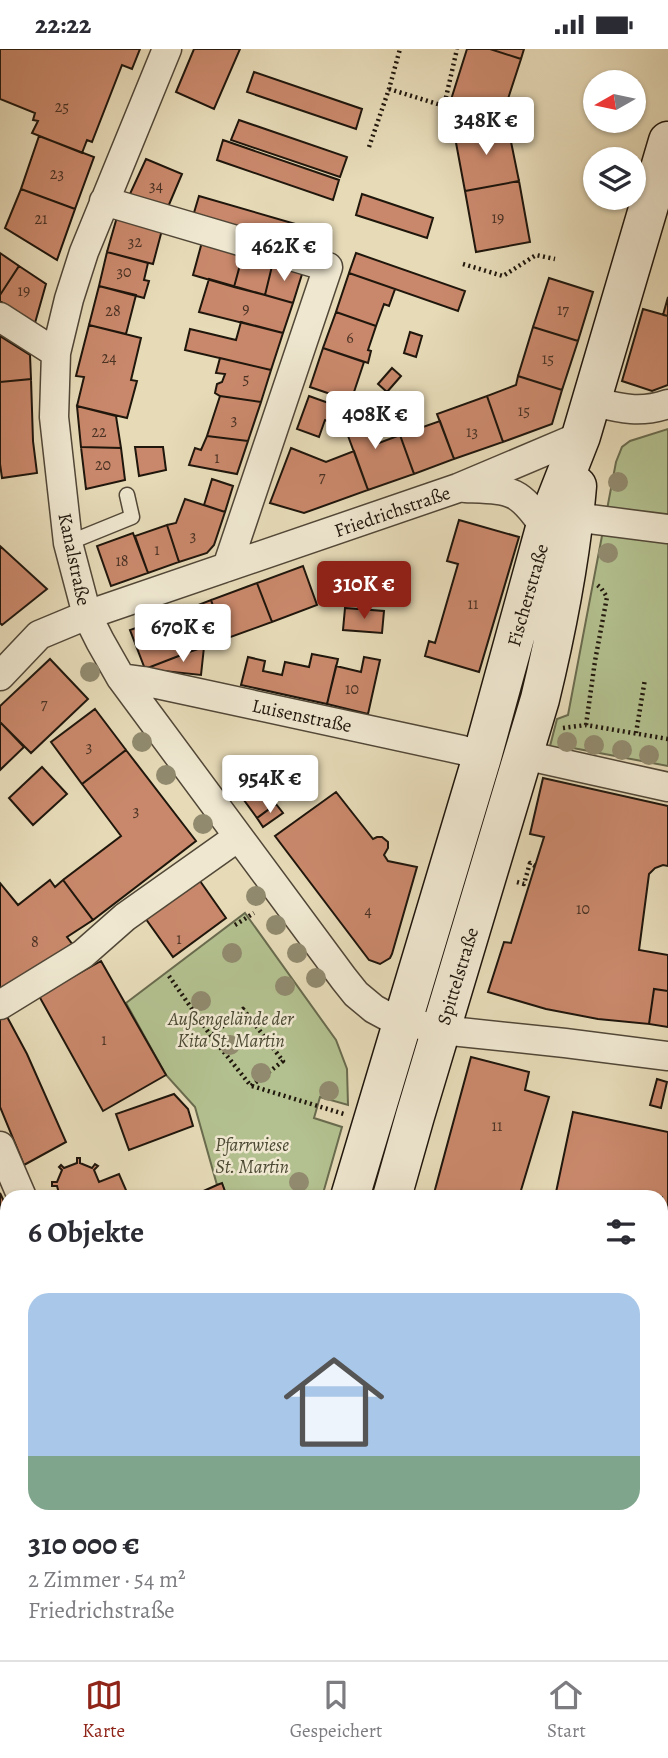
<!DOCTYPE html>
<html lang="de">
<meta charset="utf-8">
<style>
:root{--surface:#fff;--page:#f2f2f3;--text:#2b2b33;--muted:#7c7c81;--line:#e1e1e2;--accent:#8f2418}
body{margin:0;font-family:Alegreya,serif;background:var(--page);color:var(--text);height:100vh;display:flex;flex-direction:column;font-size:26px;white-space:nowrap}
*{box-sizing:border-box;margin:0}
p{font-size:23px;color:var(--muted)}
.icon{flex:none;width:38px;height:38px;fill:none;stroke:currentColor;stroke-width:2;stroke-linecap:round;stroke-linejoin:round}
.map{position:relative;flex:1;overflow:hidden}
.details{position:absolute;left:0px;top:1141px;width:668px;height:471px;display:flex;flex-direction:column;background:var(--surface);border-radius:21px 21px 0 0;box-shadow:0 2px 5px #0004}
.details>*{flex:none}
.needle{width:46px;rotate:261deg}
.tools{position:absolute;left:583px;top:21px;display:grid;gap:14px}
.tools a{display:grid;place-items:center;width:63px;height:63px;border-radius:50%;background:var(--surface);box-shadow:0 2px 5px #0004;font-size:35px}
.price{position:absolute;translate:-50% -60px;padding:0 16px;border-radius:7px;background:#fff;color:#222;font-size:23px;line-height:46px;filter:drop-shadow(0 2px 4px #0008)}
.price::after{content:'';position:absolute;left:50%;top:42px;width:21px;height:16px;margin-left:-10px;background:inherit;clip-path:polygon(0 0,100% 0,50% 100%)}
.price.selected{background:var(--accent);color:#fff}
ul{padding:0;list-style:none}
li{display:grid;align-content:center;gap:14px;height:371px;padding:0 28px}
li span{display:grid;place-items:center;height:217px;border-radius:21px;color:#555}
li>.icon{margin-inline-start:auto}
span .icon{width:126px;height:126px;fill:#fffc;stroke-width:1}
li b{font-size:30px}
h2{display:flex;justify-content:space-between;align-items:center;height:84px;padding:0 28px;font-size:30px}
.status{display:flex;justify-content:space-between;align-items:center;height:49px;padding:0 35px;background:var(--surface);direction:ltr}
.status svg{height:19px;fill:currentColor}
.tabs{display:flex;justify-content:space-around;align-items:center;height:98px;border-top:2px solid var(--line);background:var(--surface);font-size:19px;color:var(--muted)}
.tabs a{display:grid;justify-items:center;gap:4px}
.tabs .selected{color:var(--accent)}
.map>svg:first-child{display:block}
.green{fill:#b3c08f;stroke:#696b4e;stroke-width:2}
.building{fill:#c9886b;stroke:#1f160c;stroke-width:2}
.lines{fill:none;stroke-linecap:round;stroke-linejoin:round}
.lane-casing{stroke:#514737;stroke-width:17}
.street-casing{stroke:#514737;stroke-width:31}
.secondary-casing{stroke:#1f160c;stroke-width:41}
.path{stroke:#1f160c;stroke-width:4.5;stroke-dasharray:2 3.5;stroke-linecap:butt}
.lane{stroke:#efe7d0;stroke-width:14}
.street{stroke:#efe7d0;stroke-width:28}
.secondary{stroke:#efe7d0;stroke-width:38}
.tree{fill:#918a6e}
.labels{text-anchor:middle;stroke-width:5;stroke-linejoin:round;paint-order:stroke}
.number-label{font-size:16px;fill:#4a3224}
.street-label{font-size:19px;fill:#1f160c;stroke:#efe7d0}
.park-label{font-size:19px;font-style:italic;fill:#4b4933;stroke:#efe7d0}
</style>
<div class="status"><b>22:22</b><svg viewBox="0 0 49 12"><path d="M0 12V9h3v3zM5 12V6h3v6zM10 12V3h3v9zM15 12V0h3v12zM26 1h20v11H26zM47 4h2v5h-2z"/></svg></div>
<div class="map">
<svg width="668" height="1611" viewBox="0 0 668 1611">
<rect width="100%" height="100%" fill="#e6dab7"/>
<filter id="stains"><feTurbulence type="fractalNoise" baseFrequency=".00286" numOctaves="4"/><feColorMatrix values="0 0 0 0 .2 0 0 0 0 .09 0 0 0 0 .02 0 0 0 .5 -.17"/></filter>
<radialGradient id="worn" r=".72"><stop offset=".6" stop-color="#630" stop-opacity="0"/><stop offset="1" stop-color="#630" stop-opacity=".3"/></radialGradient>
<path class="green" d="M668 380V717L573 699 549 701 557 670 568 666 616 413 622 398 630 392Z
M245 864 336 991 347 1020 348 1056 320 1048 314 1069 342 1078 322 1148H227L222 1135 217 1136 195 1058 166 1026 126 954Z"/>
<path class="building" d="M0 0H140L132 20 122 16 92 93 87 91 82 104 32 84 38 72 33 71 35 64 0 50Z
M194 0H240L214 60 176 43Z
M467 0H490L521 10 504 62 507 73 454 83 449 57Z
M490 0H524L521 10Z
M254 23 362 60 356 80 247 43Z
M239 71 347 108 340 128 231 91Z
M507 73 519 132 465 142 454 83Z
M39 87 94 108 75 160 21 140Z
M223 91 339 131 333 151 217 111Z
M146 110 182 125 168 158 129 147Z
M519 132 530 193 476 203 465 142Z
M21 140 75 160 57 211 5 179Z
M362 145 433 169 427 189 356 166Z
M199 147 309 179 303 200 193 167Z
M117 168 162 181 153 215 107 203Z
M202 193 243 205 234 238 193 226Z
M107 203 148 214 144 231 149 232 144 249 99 237Z
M0 204 19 217 0 246Z
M356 204 465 242 458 262 349 224Z
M243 205 273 213 265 246 234 238Z
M273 213 303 222 293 254 265 246Z
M19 217 46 235 35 274 0 252V246Z
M349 224 395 240 389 257 384 255 376 277 336 263Z
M549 229 593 243 578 292 533 278Z
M209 230 293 254 283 284 199 263Z
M99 237 136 246 126 285 89 276Z
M668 248V267L663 266Z
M643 260 668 267V336L652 342 622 332Z
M336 263 376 277 368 301 371 302 368 314 323 299Z
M241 273 283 284 271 321 185 301 190 280 236 291Z
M89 276 141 289 131 331 137 332 127 369 77 357 84 328 76 327Z
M533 278 578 292 562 341 518 327Z
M410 283 422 287 416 308 404 304Z
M0 287 30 306 31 330 0 333Z
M323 299 364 313 351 352 310 338Z
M220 309 271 321 261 353 220 347 215 344 217 335 222 333 225 325 216 324Z
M392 319 401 327 387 343 378 335Z
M518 327 562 341 552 375 503 393 487 347 516 336Z
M31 330 33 392 37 424 2 429 0 415V333Z
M220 347 261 353 248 392 207 387Z
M309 347 337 357 344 378 325 371 319 388 297 380Z
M487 347 503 393 454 410 437 365Z
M77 357 116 367 121 399 81 398Z
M337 357 371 369 379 394 400 386 414 425 368 441Z
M440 372 454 410 414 425 400 386Z
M207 387 248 392 237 425 189 416 195 399 201 401Z
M81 398 121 399 125 431 86 440Z
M135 398H163L166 421 139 427Z
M291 399 326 413 354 402 368 441 304 464 270 454Z
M212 430 233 437 225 463 204 456Z
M185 450 225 463 214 496 207 504 179 513 167 476 176 474Z
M459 471 519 488 479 623 425 607 429 592 435 594 458 515 447 512Z
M167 476 179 513 148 524 135 487Z
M133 484 148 524 111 537 97 497Z
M0 497 47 540 2 576 0 574Z
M303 517 317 556 272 573 257 534Z
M257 534 272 573 225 590 211 551Z
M211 551 225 590 189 603 175 565Z
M345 559 384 562 382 584 343 581Z
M175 565 189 603 145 620 130 581Z
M204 598 201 626 145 620 189 603Z
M312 605 338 610 327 655 241 636 248 608 265 612 263 622 282 626 285 613 309 618Z
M364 608 380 611 368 665 327 655 336 617 361 623Z
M50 610 88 650 31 704 0 673V657Z
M95 660 126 701 82 735 51 693Z
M0 673 24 698 0 721Z
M126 701 196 792 93 871 63 831 121 787 82 735Z
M42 718 67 745 33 776 9 749Z
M543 729 668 757V817L663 816 655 819 649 825 639 901 668 906V942L654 940 649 975 598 970 546 960 488 943 504 893 511 894 544 788 530 785Z
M261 733 276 755 257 769 241 747Z
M336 743 373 790 377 788H382L388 793V799L384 806 388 812 417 818 392 905 390 909 380 915 369 911 275 787Z
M276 755 283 764 263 778 257 769Z
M50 831 55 838 63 831 93 871 67 888 73 896 0 950V834L18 856Z
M200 832 226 869 173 908 143 866 181 838 185 843Z
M101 912 166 1026 103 1062 39 947Z
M654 940 668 942V978L649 975Z
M5 964 27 1005 66 1093 24 1116 0 1058V966Z
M471 1008 529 1023 525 1041 549 1048 519 1148H433Z
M657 1030 667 1033 661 1059 650 1056Z
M174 1045 188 1060 193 1077 129 1101 116 1065Z
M573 1063 668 1083V1170L662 1201V1148H555Z
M77 1109H80V1114L92 1119 95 1115 98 1117 94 1121 99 1133 119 1125 129 1148H60L57 1137H52V1133H57L62 1121 59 1118 61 1116 64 1119 77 1114Z
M222 1134 227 1148H190L217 1136Z
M0 1144 7 1159V1212L0 1216Z
M7 1212V1230L0 1217Z
M0 1260 7 1270V1283L0 1289Z
M0 1297 7 1302V1341L0 1347Z
M7 1341V1371L0 1365V1347Z
M0 1394 7 1399V1470L0 1465Z
M662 1462 668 1465V1513L662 1510Z
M51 1605H105L100 1611H60Z
M136 1605H179L177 1611H134Z
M300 1605H346L345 1611H299Z
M387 1605H429L428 1611H386Z
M429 1605H457L455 1611H428Z
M457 1605H484L483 1611H455Z
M484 1605H549L543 1611H483Z
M549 1605H584L589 1611H543Z"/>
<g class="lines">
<g class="lane-casing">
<path id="lane" d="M68 494 132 468 127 446"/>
</g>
<g class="street-casing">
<path id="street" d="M167 0 84 203 69 250 56 304 54 368 68 494 87 566 100 592 121 629 344 930 356 945 374 960 387 967 404 972 441 981 565 994 668 1007
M104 152 328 218 227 518
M0 268 56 304
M591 352C619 359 639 365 668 355
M465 439C511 441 518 439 545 479
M574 468 668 480
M0 627 39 586 87 566 458 439 581 387
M121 629 143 632 462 701 482 708
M524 706 668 738
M0 956 83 905 125 868 238 788
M0 1097 22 1148
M662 1285 668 1287
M0 1374 7 1381
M662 1404 668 1394
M0 1571 7 1569
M662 1588 668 1591
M616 1605 617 1611"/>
</g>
<g class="secondary-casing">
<path id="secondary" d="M350 1148 482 708 545 479 581 387 668 92
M392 1148 415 1067 540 650C557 580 571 508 577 437
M213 1611 217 1605
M256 1611 259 1605"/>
</g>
<path class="path" d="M389 40 444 57 457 0
M369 98 389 40 400 0
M463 215 503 227 536 206 555 210
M586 676 595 612 607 548 601 539 595 534
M563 679 586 676 668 690
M636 684 645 630
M517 833 524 835 530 814 535 817
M235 876 254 864
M169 927 211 987 251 1037 283 1012 243 960 211 987
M252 1037 344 1065"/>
<use href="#lane" class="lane"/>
<use href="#street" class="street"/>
<use href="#secondary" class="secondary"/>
</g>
<g class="tree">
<circle cx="618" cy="433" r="10"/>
<circle cx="608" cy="504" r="10"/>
<circle cx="90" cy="623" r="10"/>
<circle cx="142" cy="693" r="10"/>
<circle cx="567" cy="693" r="10"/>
<circle cx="594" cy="696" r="10"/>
<circle cx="622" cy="701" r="10"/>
<circle cx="649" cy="706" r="10"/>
<circle cx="166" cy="726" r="10"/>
<circle cx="203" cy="775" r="10"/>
<circle cx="256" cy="847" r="10"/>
<circle cx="276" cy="876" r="10"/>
<circle cx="232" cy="904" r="10"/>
<circle cx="297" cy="904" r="10"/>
<circle cx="316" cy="929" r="10"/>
<circle cx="285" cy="937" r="10"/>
<circle cx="201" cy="952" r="10"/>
<circle cx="230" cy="996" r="10"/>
<circle cx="261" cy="1024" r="10"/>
<circle cx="329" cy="1042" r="10"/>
<circle cx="299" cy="1133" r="10"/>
</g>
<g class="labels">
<g class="number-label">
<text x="62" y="63">25</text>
<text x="57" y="130">23</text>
<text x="156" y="142">34</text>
<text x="498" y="174">19</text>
<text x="41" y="175">21</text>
<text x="135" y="198">32</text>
<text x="124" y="228">30</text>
<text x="24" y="247">19</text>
<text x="246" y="265">9</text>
<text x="563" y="266">17</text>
<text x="113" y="267">28</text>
<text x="350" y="294">6</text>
<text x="109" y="314">24</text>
<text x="548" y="315">15</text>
<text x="246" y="335">5</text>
<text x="524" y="367">15</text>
<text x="234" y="376">3</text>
<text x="99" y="388">22</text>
<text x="472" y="388">13</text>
<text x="217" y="414">1</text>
<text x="103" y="421">20</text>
<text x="322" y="433">7</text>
<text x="193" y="492">3</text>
<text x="157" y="506">1</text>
<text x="122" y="517">18</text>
<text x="473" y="560">11</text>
<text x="352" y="645">10</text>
<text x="44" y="660">7</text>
<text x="89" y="703">3</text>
<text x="136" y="767">3</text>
<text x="583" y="865">10</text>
<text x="368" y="867">4</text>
<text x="179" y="895">1</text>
<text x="35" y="898">8</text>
<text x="104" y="996">1</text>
<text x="497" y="1082">11</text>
</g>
<g class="street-label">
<text transform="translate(392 462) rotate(-19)" y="7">Friedrichstraße</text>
<text transform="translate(75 510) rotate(78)" y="7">Kanalstraße</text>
<text transform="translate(527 546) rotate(-74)" y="7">Fischerstraße</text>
<text transform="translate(302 666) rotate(12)" y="7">Luisenstraße</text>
<text transform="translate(457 927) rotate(-73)" y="7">Spittelstraße</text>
</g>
<g class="park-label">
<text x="231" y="976">Außengelände der<tspan x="231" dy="22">Kita St. Martin</tspan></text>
<text x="252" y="1102">Pfarrwiese<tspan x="252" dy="22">St. Martin</tspan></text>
</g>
</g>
<rect width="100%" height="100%" filter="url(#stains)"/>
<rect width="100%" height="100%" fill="url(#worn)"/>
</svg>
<div class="tools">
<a><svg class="needle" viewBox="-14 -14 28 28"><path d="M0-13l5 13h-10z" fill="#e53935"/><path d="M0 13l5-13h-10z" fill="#7c7c81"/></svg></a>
<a><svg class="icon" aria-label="layers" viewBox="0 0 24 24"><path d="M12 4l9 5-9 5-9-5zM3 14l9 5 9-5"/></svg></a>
</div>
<b class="price" style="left:486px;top:108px">348K €</b>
<b class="price" style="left:284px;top:234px">462K €</b>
<b class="price" style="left:375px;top:402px">408K €</b>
<b class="price selected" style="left:364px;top:572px">310K €</b>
<b class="price" style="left:183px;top:615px">670K €</b>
<b class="price" style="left:270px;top:766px">954K €</b>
<section class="details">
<h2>6 Objekte<svg class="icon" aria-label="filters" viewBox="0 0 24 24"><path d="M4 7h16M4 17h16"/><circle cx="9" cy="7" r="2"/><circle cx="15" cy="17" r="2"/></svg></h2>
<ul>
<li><span style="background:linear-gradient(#a9c7e8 75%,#7fa58c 0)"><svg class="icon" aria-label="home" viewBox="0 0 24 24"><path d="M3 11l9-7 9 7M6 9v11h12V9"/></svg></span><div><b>310 000 €</b><p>2 Zimmer · 54 m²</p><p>Friedrichstraße</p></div></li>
</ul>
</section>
</div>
<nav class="tabs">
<a class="selected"><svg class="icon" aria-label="map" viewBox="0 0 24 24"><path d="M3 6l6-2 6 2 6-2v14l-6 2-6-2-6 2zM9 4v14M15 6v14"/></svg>Karte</a>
<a><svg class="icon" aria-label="saved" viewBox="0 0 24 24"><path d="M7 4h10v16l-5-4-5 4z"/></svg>Gespeichert</a>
<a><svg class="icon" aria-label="home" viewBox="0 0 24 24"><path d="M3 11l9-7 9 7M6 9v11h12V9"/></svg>Start</a>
</nav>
